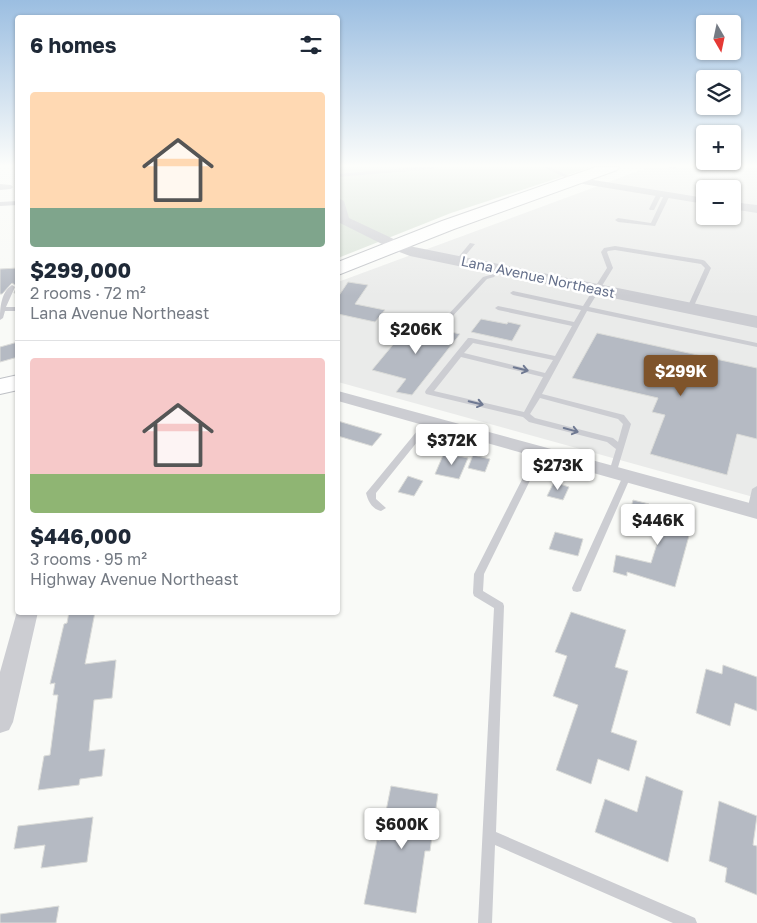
<!DOCTYPE html>
<meta charset="utf-8">
<style>
:root{--surface:#fff;--page:#f6f6f7;--text:#1f2937;--muted:#747a83;--line:#e0e1e3;--accent:#7f542b}
body{margin:0;font-family:"Golos Text",sans-serif;background:var(--page);color:var(--text);height:100vh;display:flex;flex-direction:column;font-size:19px;white-space:nowrap}
*{box-sizing:border-box;margin:0}
p{font-size:16px;color:var(--muted)}
.icon{flex:none;width:28px;height:28px;fill:none;stroke:currentColor;stroke-width:2;stroke-linecap:round;stroke-linejoin:round}
.map{position:relative;flex:1;overflow:hidden}
.details{position:absolute;left:15px;top:15px;width:325px;height:600px;display:flex;flex-direction:column;background:var(--surface);border-radius:5px;box-shadow:0 1px 4px #0004}
.details>*{flex:none}
.needle{width:32px;rotate:171deg}
.tools{position:absolute;left:696px;top:15px;display:grid;gap:10px}
.tools a{display:grid;place-items:center;width:45px;height:45px;border-radius:5px;background:var(--surface);box-shadow:0 1px 4px #0004;font-size:25px}
.price{position:absolute;translate:-50% -42px;padding:0 11px;border-radius:5px;background:#fff;color:#222;font-size:16px;line-height:32px;filter:drop-shadow(0 1px 2px #0008)}
.price::after{content:'';position:absolute;left:50%;top:30px;width:15px;height:11px;margin-left:-8px;background:inherit;clip-path:polygon(0 0,100% 0,50% 100%)}
.price.current{background:var(--accent);color:#fff}
ul{padding:0;list-style:none}
li{display:grid;align-content:center;gap:10px;height:265px;padding:0 15px}
li+li{border-top:1px solid var(--line)}
li span{display:grid;place-items:center;height:155px;border-radius:5px;color:#555}
li>.icon{margin-inline-start:auto}
span .icon{width:90px;height:90px;fill:#fffc;stroke-width:1}
li b{font-size:21px}
h2{display:flex;justify-content:space-between;align-items:center;height:60px;padding:0 15px;font-size:21px}
.map>svg:first-child{display:block}
.built{fill:#eaebea;fill-rule:evenodd}
.green{fill:#d9e2d8}
.building{fill:#b5bac3;stroke:#dbdcd9}
.lines{fill:none;stroke-linecap:round;stroke-linejoin:round}
.primary-casing{stroke:#bec0c5;stroke-width:2}
.service{fill:#cccdd2;fill-rule:evenodd}
.minor{fill:#cccdd2;fill-rule:evenodd}
.tertiary{fill:#cccdd2;fill-rule:evenodd}
.primary{fill:#fff;fill-rule:evenodd}
.oneway{stroke:#6f7992}
.labels{text-anchor:middle;stroke-width:5;stroke-linejoin:round;paint-order:stroke}
.far-street-label{font-size:14px;fill:#65708b;stroke:#fff}
</style>
<div class="map">
<svg width="757" height="923" viewBox="0 0 757 923">
<rect width="100%" height="100%" fill="#f9faf7"/>
<path class="built" d="M649 167H757V498L338 382V282ZM705 189H732V216H705Z"/>
<path class="green" d="M338 167H592L451 213 338 258Z"/>
<path class="building" d="M18 268V293H14L17 286 12 283 2 294H0V269Z
M348 282 368 285 355 304 385 310 375 322 338 314V297Z
M481 319 507 324 508 322 521 325 512 341 471 332Z
M411 323 460 334 412 395 396 392 406 379 372 370Z
M597 333 757 368V439L737 434 727 475 650 454 665 415 652 412 658 398 572 378Z
M18 342V357L0 362V347Z
M338 421 382 434 372 446 338 436Z
M444 453 468 458 459 479 435 474Z
M473 455 490 459 485 472 468 468Z
M408 476 423 481 414 496 398 492Z
M554 482 569 487 563 500 547 496Z
M633 500 649 504 648 508 693 521 675 587 627 572V576L613 572 616 555 651 563 662 528 628 519Z
M555 532 583 539 578 556 549 549Z
M69 612H95L85 664 116 660 112 698 94 700 89 751 105 749 102 776 80 779 79 785 38 790 44 756 50 755 58 695H53L55 683 50 684 64 624 67 623Z
M571 612 626 630 615 667 628 671 611 732 637 741 629 771 598 759 591 784 556 770 578 705 553 696 567 656 555 652Z
M723 665 757 677V711L735 703 730 726 696 713 706 669 722 674Z
M646 776 683 791 668 862 595 832 605 799 637 812Z
M391 786 438 794 430 851H425L416 913 364 904 377 840 380 841Z
M719 801 757 816 753 845 757 846V895L725 882 727 868 709 861Z
M93 817 87 862 41 868 45 845 14 849 18 826Z
M59 906 56 923H0V914Z"/>
<g class="lines">
<g class="primary-casing">
<path id="primary" d="M596 167H619L617 170 454 229 338 275V262L442 221Z
M18 375V390L0 394V379Z"/>
</g>
<path class="service" d="M417 167H436L434 169 338 177V174Z
M543 167H549L578 180 573 181Z
M667 167H676L674 169Z
M657 193 662 194 654 210H650L649 209Z
M667 193 670 195 655 226 618 222 615 220 618 218 651 223 664 195Z
M18 201V205L0 206V202Z
M470 243 475 244 460 262H456V260Z
M615 246 703 260 705 261 711 268 693 308 690 310 687 308 705 268 701 264 615 250 608 251 607 252 613 268 589 307 757 343V347L587 311 542 394 624 415 631 424 616 474H610L609 472 616 449 607 442 529 422 523 417 426 394 425 392 426 390 468 338H471L555 356 572 326 498 310 495 308 498 306 574 322 581 310 513 295 510 293 513 291 583 306 607 268 601 252 604 248ZM473 343 553 360 545 373 464 353ZM461 357 543 377 524 412 434 391ZM540 398 618 419 623 424 618 442 613 438 535 418 530 414Z
M498 267 501 269 494 277 487 279 450 319H446V317L483 277 490 275Z
M12 285 15 287 6 307H18V311H5L3 318 0 320C0 308 1 292 12 285Z
M427 419H430L434 421 376 493V499L386 508 381 511C372 509 368 501 366 493Z
M540 449 544 452 484 574 483 591 503 603 504 606 496 832 695 918 697 923H673L495 845 492 923H478L494 608 474 596 473 593 474 574 536 452Z
M627 473 631 476 582 588 581 591 577 592 573 591 572 588 623 476Z
M757 486V510L755 513 752 514 747 511 752 489Z"/>
<path class="minor" d="M575 177 705 198V204L571 182 569 180 571 178Z
M0 184 11 185 13 187 11 189 0 190Z
M338 198 344 201 349 218 400 242 401 245 400 248H390L340 223 338 219Z
M732 202 757 205V213L732 209Z
M338 391 757 505V519L338 401Z
M18 608V612H38L13 722 9 730 0 733V672Z"/>
<path class="tertiary" d="M395 240 414 247 757 316V328L410 256 389 248 387 245 389 242Z"/>
<use href="#primary" class="primary"/>
</g>
<defs><path id="oneway-shaft" d="M-6 0H5M1.5-3L5.5 0L1.5 3" fill="none" stroke-width="1.6" stroke-linecap="round" stroke-linejoin="round" transform="scale(1.25)"/></defs>
<g class="oneway">
<use href="#oneway-shaft" transform="translate(521 369) rotate(14)"/>
<use href="#oneway-shaft" transform="translate(476 403) rotate(13)"/>
<use href="#oneway-shaft" transform="translate(571 430) rotate(15)"/>
</g>
<linearGradient id="sky" x2="0" y2="1"><stop stop-color="#9bbee1"/><stop offset="0.56" stop-color="#fcfdfb"/><stop offset="1" stop-color="#fcfdfb" stop-opacity="0"/></linearGradient>
<rect width="757" height="296" fill="url(#sky)"/>
<g class="labels">
<g class="far-street-label">
<text transform="translate(538 277) rotate(12)" y="5">Lana Avenue Northeast</text>
</g>
</g>
</svg>
<div class="tools">
<a><svg class="needle" viewBox="-14 -14 28 28"><path d="M0-13l5 13h-10z" fill="#e53935"/><path d="M0 13l5-13h-10z" fill="#747a83"/></svg></a>
<a><svg class="icon" aria-label="layers" viewBox="0 0 24 24"><path d="M12 4l9 5-9 5-9-5zM3 14l9 5 9-5"/></svg></a>
<a>+</a>
<a>−</a>
</div>
<b class="price" style="left:416px;top:355px">$206K</b>
<b class="price current" style="left:681px;top:397px">$299K</b>
<b class="price" style="left:452px;top:466px">$372K</b>
<b class="price" style="left:558px;top:491px">$273K</b>
<b class="price" style="left:658px;top:546px">$446K</b>
<b class="price" style="left:402px;top:850px">$600K</b>
<section class="details">
<h2>6 homes<svg class="icon" aria-label="filters" viewBox="0 0 24 24"><path d="M4 7h16M4 17h16"/><circle cx="9" cy="7" r="2"/><circle cx="15" cy="17" r="2"/></svg></h2>
<ul>
<li><span style="background:linear-gradient(#ffd9b3 75%,#7fa58c 0)"><svg class="icon" aria-label="home" viewBox="0 0 24 24"><path d="M3 11l9-7 9 7M6 9v11h12V9"/></svg></span><div><b>$299,000</b><p>2 rooms · 72 m²</p><p>Lana Avenue Northeast</p></div></li>
<li><span style="background:linear-gradient(#f6c9c9 75%,#8fb573 0)"><svg class="icon" aria-label="home" viewBox="0 0 24 24"><path d="M3 11l9-7 9 7M6 9v11h12V9"/></svg></span><div><b>$446,000</b><p>3 rooms · 95 m²</p><p>Highway Avenue Northeast</p></div></li>
</ul>
</section>
</div>
